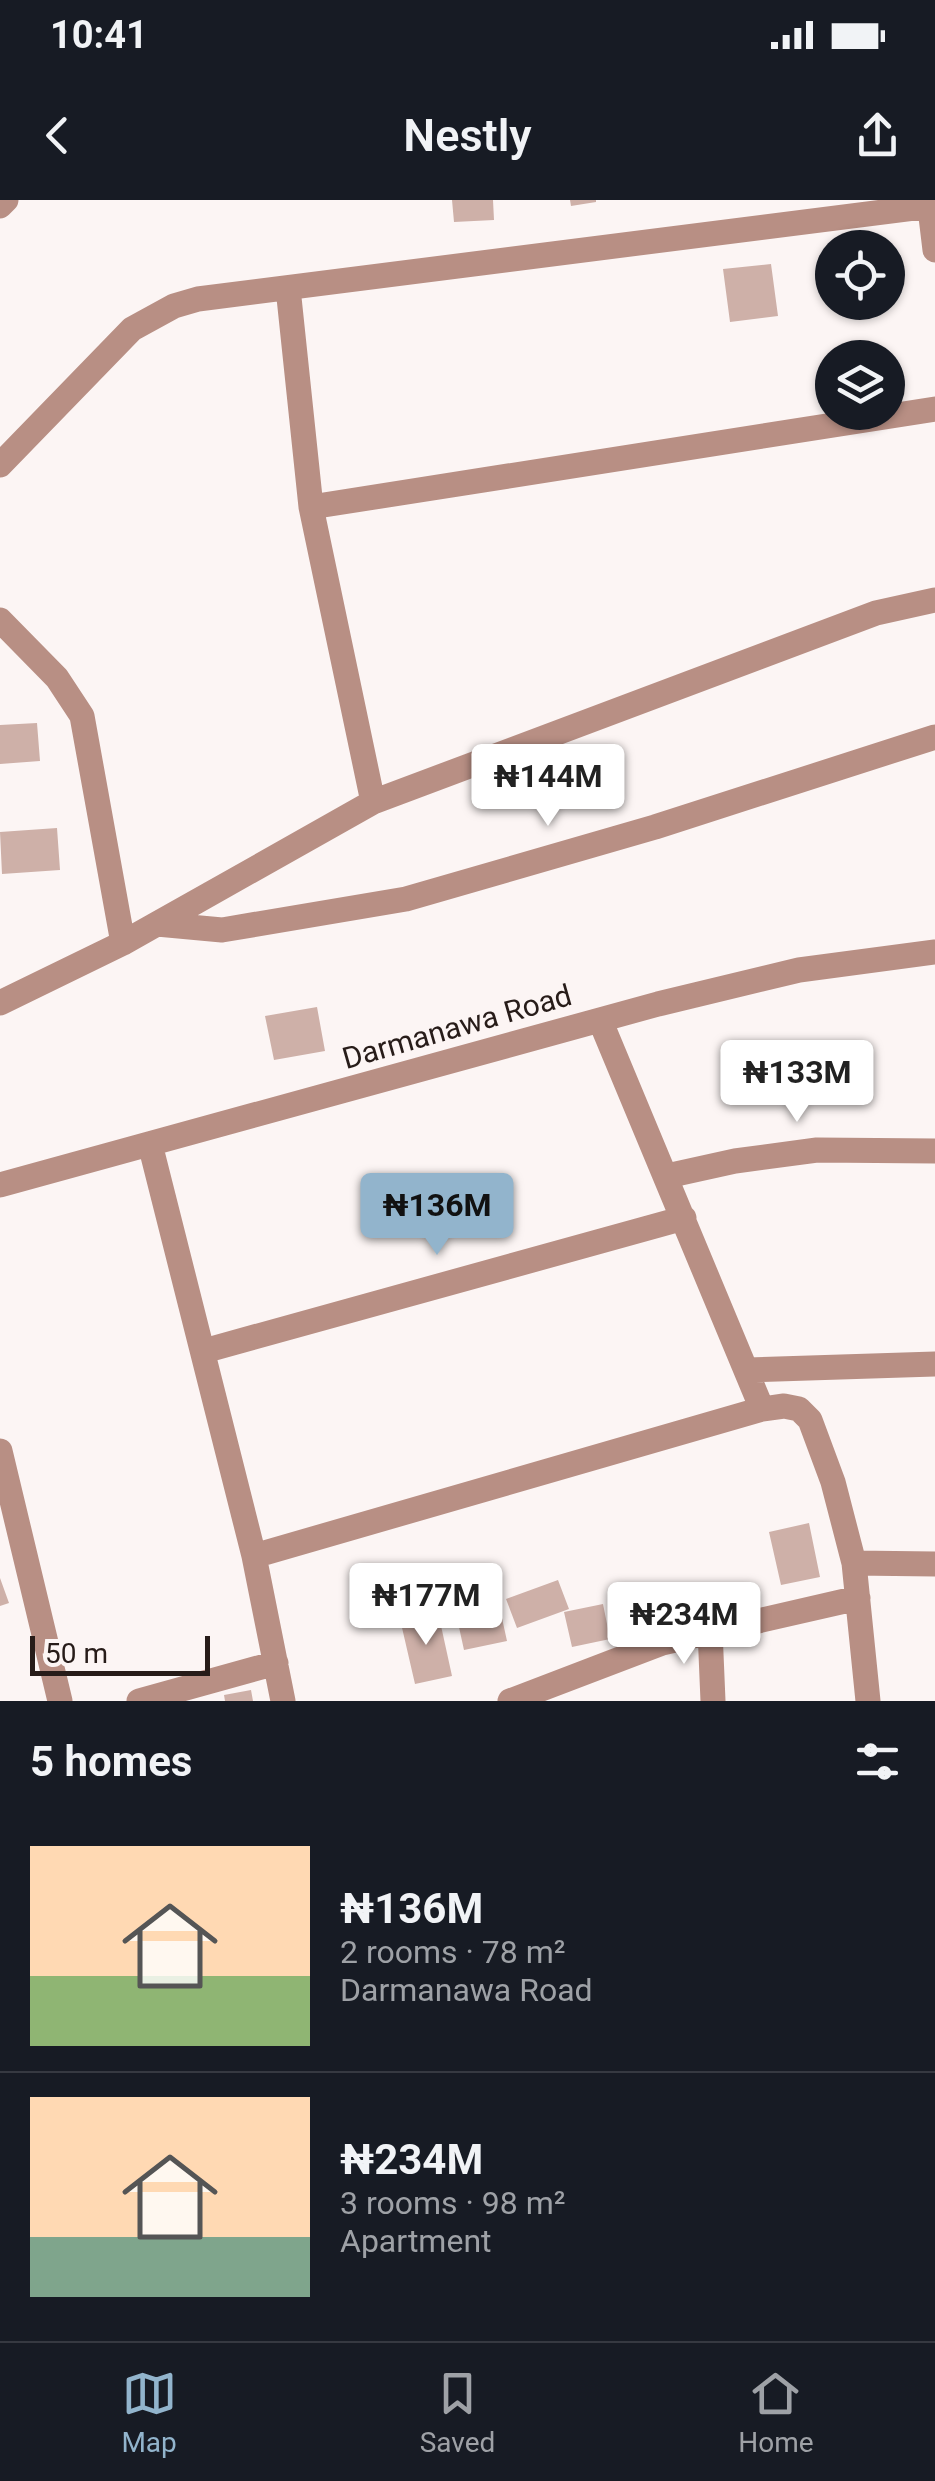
<!DOCTYPE html>
<meta charset="utf-8">
<style>
:root{--surface:#171b24;--page:#20242c;--text:#f1f3f6;--muted:#9ea1a6;--line:#363941;--accent:#92b4cc}
body{margin:0;font-family:Roboto,sans-serif;background:var(--page);color:var(--text);height:100vh;display:flex;flex-direction:column;font-size:38px;white-space:nowrap}
*{box-sizing:border-box;margin:0}
p{font-size:32px;color:var(--muted)}
.icon{flex:none;width:55px;height:55px;fill:none;stroke:currentColor;stroke-width:2;stroke-linecap:round;stroke-linejoin:round}
.map{position:relative;height:1501px;overflow:hidden}
.drawer{display:flex;flex-direction:column;background:var(--surface);flex:1}
.drawer>*{flex:none}
.controls{position:absolute;left:815px;top:30px;display:grid;gap:20px}
.controls a{display:grid;place-items:center;width:90px;height:90px;border-radius:50%;background:var(--surface);box-shadow:0 2px 8px #0004;font-size:50px}
.scale{position:absolute;left:30px;bottom:25px;width:180px;box-sizing:border-box;padding-left:10px;border:5px solid #271c19;border-top:0;font-size:28px;line-height:35px;white-space:nowrap;color:#271c19;-webkit-text-stroke:8px #fcf5f4;paint-order:stroke}
.price{position:absolute;translate:-50% -85px;padding:0 22px;border-radius:10px;background:#fff;color:#222;font-size:32px;line-height:65px;filter:drop-shadow(0 2px 5px #0008)}
.price::after{content:'';position:absolute;left:50%;top:60px;width:30px;height:22px;margin-left:-15px;background:inherit;clip-path:polygon(0 0,100% 0,50% 100%)}
.price.on{background:var(--accent);color:#111}
ul{padding:0;list-style:none}
li{display:flex;align-items:center;gap:30px;height:250px;padding:0 30px}
li+li{border-top:2px solid var(--line)}
li span{display:grid;place-items:center;flex:none;width:280px;height:200px;border-radius:0px;color:#555}
li>.icon{margin-inline-start:auto}
span .icon{width:120px;height:120px;fill:#fffc;stroke-width:1}
li b{font-size:42px}
h2{display:flex;justify-content:space-between;align-items:center;height:120px;padding:0 30px;font-size:42px}
.status{display:flex;justify-content:space-between;align-items:center;height:70px;padding:0 50px;background:var(--surface);direction:ltr}
.status svg{height:28px;fill:currentColor}
header{display:flex;justify-content:space-between;align-items:center;height:130px;padding:0 30px;background:var(--surface);font-size:45px;font-weight:600}
.dock{display:flex;justify-content:space-around;align-items:center;height:140px;border-top:2px solid var(--line);background:var(--surface);font-size:28px;color:var(--muted)}
.dock a{display:grid;justify-items:center;gap:5px}
.dock .on{color:var(--accent)}
.map>svg:first-child{display:block}
.building{fill:#ceb0a8}
.lines{fill:none;stroke-linecap:round;stroke-linejoin:round}
.minor{stroke:#b88f84;stroke-width:25}
.labels{text-anchor:middle;stroke-width:8;stroke-linejoin:round;paint-order:stroke}
.street-label{font-size:30px;fill:#271c19;stroke:#fcf5f4}
</style>
<div class="status"><b>10:41</b><svg viewBox="0 0 49 12"><path d="M0 12V9h3v3zM5 12V6h3v6zM10 12V3h3v9zM15 12V0h3v12zM26 1h20v11H26zM47 4h2v5h-2z"/></svg></div>
<header><svg class="icon" aria-label="back" viewBox="0 0 24 24"><path d="M15 5l-7 7 7 7"/></svg>Nestly<svg class="icon" aria-label="share" viewBox="0 0 24 24"><path d="M12 15V3M7 8l5-5 5 5M5 13v7h14v-7"/></svg></header>
<div class="map">
<svg width="935" height="1501" viewBox="0 0 935 1501">
<rect width="100%" height="100%" fill="#fcf5f4"/>
<path class="building" d="M452 0H493L494 20 454 22Z
M570 0H596V2L571 6Z
M771 64 778 116 730 122 723 69Z
M37 523 40 561 0 564V525Z
M57 628 60 670 2 674 0 632Z
M317 807 325 851 274 860 265 816Z
M809 1323 820 1377 781 1385 769 1332Z
M0 1378 9 1403 0 1406Z
M558 1380 569 1409 517 1428 506 1399Z
M498 1400 507 1441 464 1450 455 1409Z
M603 1404 610 1439 572 1447 564 1412Z
M438 1412 452 1476 415 1484 400 1419Z
M251 1490 253 1501H225L224 1495Z"/>
<g class="lines">
<path class="minor" d="M929 0 935 50
M0 6 6 0
M288 88 311 307 373 602
M0 265 132 129 174 106 198 99 930 6
M311 307 935 209
M0 420 57 478 82 516 123 743
M157 724 222 730 406 699 655 627 935 537
M0 803 123 743 373 602 876 413 935 400
M600 820 762 1209
M150 944 254 1356 283 1501
M667 976 735 961 817 950 935 951
M0 985 658 804 799 770 935 752
M204 1151 684 1018
M747 1170 935 1164
M0 1251 60 1501
M254 1356 762 1209 784 1206 799 1209 810 1220 833 1282 854 1363 868 1501
M854 1363 935 1364
M710 1430 713 1501
M139 1501 276 1463
M510 1501 662 1443 858 1398"/>
</g>
<g class="labels">
<g class="street-label">
<text transform="translate(457 827) rotate(-16)" y="10">Darmanawa Road</text>
</g>
</g>
</svg>
<div class="controls">
<a><svg class="icon" aria-label="locate" viewBox="0 0 24 24"><circle cx="12" cy="12" r="6"/><path d="M12 2v4M12 18v4M2 12h4M18 12h4"/></svg></a>
<a><svg class="icon" aria-label="layers" viewBox="0 0 24 24"><path d="M12 4l9 5-9 5-9-5zM3 14l9 5 9-5"/></svg></a>
</div>
<div class="scale">50 m</div>
<b class="price" style="left:548px;top:629px">₦144M</b>
<b class="price" style="left:797px;top:925px">₦133M</b>
<b class="price on" style="left:437px;top:1058px">₦136M</b>
<b class="price" style="left:426px;top:1448px">₦177M</b>
<b class="price" style="left:684px;top:1467px">₦234M</b>
</div>
<section class="drawer">
<h2>5 homes<svg class="icon" aria-label="filters" viewBox="0 0 24 24"><path d="M4 7h16M4 17h16"/><circle cx="9" cy="7" r="2"/><circle cx="15" cy="17" r="2"/></svg></h2>
<ul>
<li><span style="background:linear-gradient(#ffd9b3 65%,#8fb573 0)"><svg class="icon" aria-label="home" viewBox="0 0 24 24"><path d="M3 11l9-7 9 7M6 9v11h12V9"/></svg></span><div><b>₦136M</b><p>2 rooms · 78 m²</p><p>Darmanawa Road</p></div></li>
<li><span style="background:linear-gradient(#ffd9b3 70%,#7fa58c 0)"><svg class="icon" aria-label="home" viewBox="0 0 24 24"><path d="M3 11l9-7 9 7M6 9v11h12V9"/></svg></span><div><b>₦234M</b><p>3 rooms · 98 m²</p><p>Apartment</p></div></li>
</ul>
</section>
<nav class="dock">
<a class="on"><svg class="icon" aria-label="map" viewBox="0 0 24 24"><path d="M3 6l6-2 6 2 6-2v14l-6 2-6-2-6 2zM9 4v14M15 6v14"/></svg>Map</a>
<a><svg class="icon" aria-label="saved" viewBox="0 0 24 24"><path d="M7 4h10v16l-5-4-5 4z"/></svg>Saved</a>
<a><svg class="icon" aria-label="home" viewBox="0 0 24 24"><path d="M3 11l9-7 9 7M6 9v11h12V9"/></svg>Home</a>
</nav>
